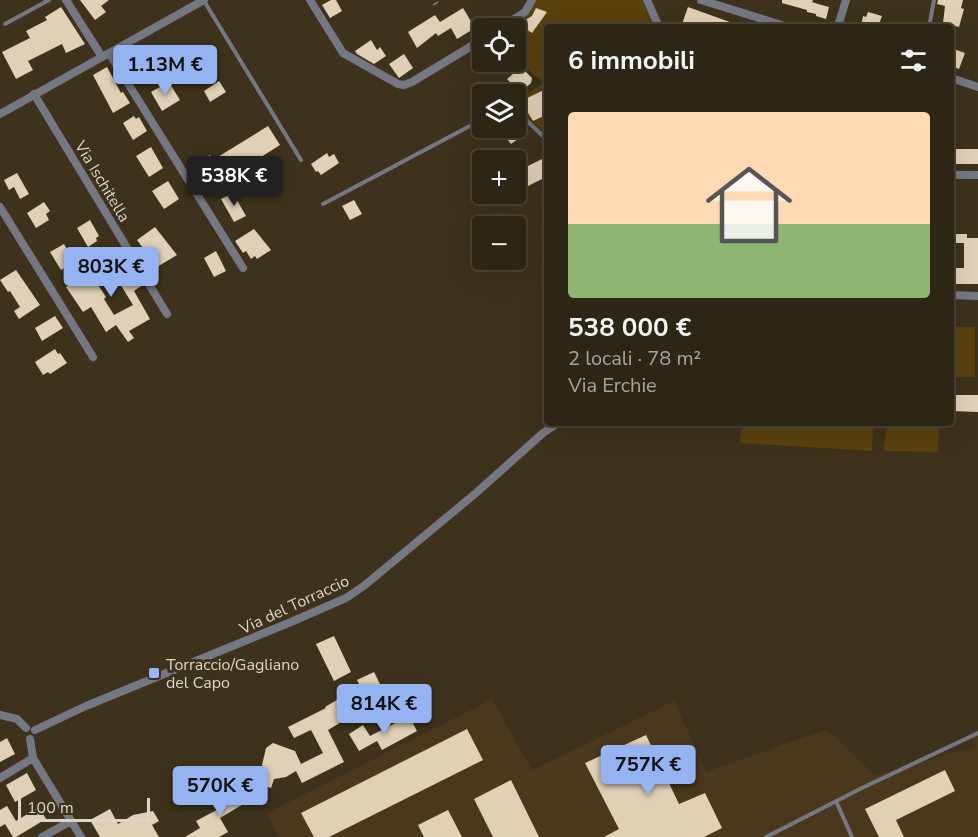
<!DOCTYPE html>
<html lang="it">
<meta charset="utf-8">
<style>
:root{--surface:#2e2615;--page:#3a3222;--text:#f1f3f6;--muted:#a7a5a0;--line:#494334;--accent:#95b2f1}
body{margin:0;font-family:"Nunito Sans",sans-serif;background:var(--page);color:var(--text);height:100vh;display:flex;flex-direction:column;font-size:22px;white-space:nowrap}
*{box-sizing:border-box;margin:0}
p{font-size:20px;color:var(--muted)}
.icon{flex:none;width:33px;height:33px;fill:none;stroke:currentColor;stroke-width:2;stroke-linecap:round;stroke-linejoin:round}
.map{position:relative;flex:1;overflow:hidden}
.side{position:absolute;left:544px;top:24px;width:410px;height:402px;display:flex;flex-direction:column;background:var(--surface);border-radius:6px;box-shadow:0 6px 24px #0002,0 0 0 2px var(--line)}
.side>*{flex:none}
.fabs{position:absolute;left:472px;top:18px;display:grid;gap:12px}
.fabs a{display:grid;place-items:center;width:54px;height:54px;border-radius:6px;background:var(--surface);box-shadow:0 6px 24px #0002,0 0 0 2px var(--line);font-size:30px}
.scale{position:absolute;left:18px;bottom:15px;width:132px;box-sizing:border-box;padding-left:6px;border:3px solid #ddd5c8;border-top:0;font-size:16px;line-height:21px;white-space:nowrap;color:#ddd5c8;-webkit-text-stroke:4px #3e321c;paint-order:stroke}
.price{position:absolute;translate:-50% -51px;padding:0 14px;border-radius:6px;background:var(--accent);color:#111;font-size:20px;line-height:39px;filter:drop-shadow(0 2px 3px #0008)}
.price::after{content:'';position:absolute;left:50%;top:36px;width:18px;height:14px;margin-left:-9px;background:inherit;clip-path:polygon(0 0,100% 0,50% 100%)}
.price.current{background:#222;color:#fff}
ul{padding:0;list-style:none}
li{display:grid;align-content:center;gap:12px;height:318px;padding:0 24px}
li span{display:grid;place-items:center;height:186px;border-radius:6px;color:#555}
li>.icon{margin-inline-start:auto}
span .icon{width:108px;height:108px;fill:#fffc;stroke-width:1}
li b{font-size:26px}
h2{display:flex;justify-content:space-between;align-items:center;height:72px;padding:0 24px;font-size:26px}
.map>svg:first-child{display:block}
.built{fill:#49381c}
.green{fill:#5a410e}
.building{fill:#e0d0b6}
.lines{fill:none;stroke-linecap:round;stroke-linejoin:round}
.path{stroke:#8a806e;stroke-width:1.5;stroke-dasharray:6 3;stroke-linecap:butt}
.lane{stroke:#747883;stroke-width:4}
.street{stroke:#747883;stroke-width:8}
.poi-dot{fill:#9cb4fd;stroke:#3e321c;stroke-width:2}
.labels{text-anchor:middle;stroke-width:6;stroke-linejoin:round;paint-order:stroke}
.street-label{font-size:16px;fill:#ddd5c8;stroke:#3e321c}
.poi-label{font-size:16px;fill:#ddd5c8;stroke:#3e321c;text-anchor:start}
</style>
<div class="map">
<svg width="978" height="837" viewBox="0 0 978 837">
<rect width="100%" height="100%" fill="#3e321c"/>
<path class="built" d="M492 699 532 770 674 701 707 772 826 729 875 775 975 747 970 732 978 729V837H280L266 814Z"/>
<path class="green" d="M535 0H642L655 27H548L547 134 516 107V101L544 83 516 59V28H507L530 13Z
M951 327H975V377H951Z
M742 423H873L872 451 740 443Z
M887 423 939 425 938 452 884 451Z"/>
<path class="building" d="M80 0H109L101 6 106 12 95 20Z
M331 0H336L342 11 330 18 322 5Z
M782 0H813L812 2 818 4 829 7 826 19 816 16V14L807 12V10L782 3Z
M938 0H963L961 8 964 9 959 27 943 23 945 6 937 4Z
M61 7 85 44 66 53 62 44 28 61 33 70 16 79 2 52 30 38 26 31 47 20 45 17Z
M688 7 741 26V27H681Z
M463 8 475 28 457 39 451 28 438 36 436 33 417 48 408 32 435 15 440 22Z
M536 8 547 12 532 33 519 24 532 16Z
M868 12 882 16 878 27H861L863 16 866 17Z
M371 40 377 50 380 47 386 56 374 64 357 54 355 51Z
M951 48 965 53 959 69 951 66Z
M151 54 158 67 148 73 149 75 142 79 139 74 136 75 130 64Z
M404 54 413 68 399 78 389 64Z
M107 67 121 93 123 92 130 103 113 113 93 75Z
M521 67 532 78 531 83 520 93 507 79Z
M219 81 226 92 210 102 204 91Z
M169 82 180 100 162 111 151 92Z
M548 88V114L533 121 521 101Z
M134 116 136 119 139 117 147 131 133 140 123 123Z
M268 126 280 145 236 173 234 170 207 187 194 165 210 155 213 160Z
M495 128H514L521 137 511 144 503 134 500 138Z
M151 147 163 168 149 177 136 156Z
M951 149H978V164H951Z
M327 153 329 157 334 154 339 163 321 175 318 171 316 172 311 164Z
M548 156V176L524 188 516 172Z
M17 173 29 194 20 199 14 187 9 190 4 180Z
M168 181 179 199 164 209 152 191Z
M233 193 246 216 234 222 221 199Z
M354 200 362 214 350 220 342 206Z
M44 202 50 211 46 214 49 220 36 228 27 213Z
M90 220 99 236 96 238 97 241 88 247 77 228Z
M155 227 177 255 157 267 137 240Z
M254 229 271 250 257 259 255 256 251 259 246 251 243 253 235 241Z
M951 234H967V238H978V284H951V268H964V243H951Z
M64 244 74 262 61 270 50 252Z
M216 251 226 271 214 277 204 258Z
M120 252 141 286 134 291 150 319 129 331 134 338 128 342 116 325 106 332 91 307 83 312 66 287 89 271 106 297 104 299 114 315 133 305 106 261Z
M16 270 40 305 19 319 14 311 20 307 10 291 8 292 0 280Z
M55 316 63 328 42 341 35 328Z
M55 349 58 354 60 353 67 363 50 374 48 372 43 375 35 362Z
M951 395H978V412L951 411Z
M334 636 351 672 334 681 316 644Z
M374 672 385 694 368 702 357 680Z
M347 694 358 712 328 730 344 762 302 783 296 771 286 777 274 779 271 788 262 785 256 777 266 771 262 765 266 748 273 743 295 751 301 764 323 753 311 730 294 738 288 727 326 708 325 707Z
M409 716 417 731 382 750 377 741 359 751 349 734 363 725 370 736Z
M467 729 483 760 329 837H314L301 813Z
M646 735 679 804 705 793 722 828 704 837H604L619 829 585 763Z
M7 738 15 754 0 762V742Z
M945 770 955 791 896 820 904 837H879L865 809Z
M27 773 36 790 15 802 6 785Z
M199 774 210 794 192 805 186 794 190 779Z
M511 780 539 837H493L474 799Z
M246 788 252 799 220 818 228 832 219 837H185L200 828 196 821 226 805 224 801Z
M7 806 16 821 39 807 46 819 16 837H13L5 824 0 827V810Z
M110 809 118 824 133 815 153 811 159 821 152 825 159 837H100L90 820Z
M448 810 462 837H424L418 825Z"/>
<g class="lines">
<path class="path" d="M433 5 441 0"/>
<path class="lane" d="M204 1 301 160
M5 24 49 0
M929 27 934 0
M516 110 548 141
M323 204 483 119
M836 801 852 837
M766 837 862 788 978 733"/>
<path class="street" d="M66 0 102 57
M310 0 343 53 398 84 404 85 412 82 483 39
M647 0 659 27
M701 0 788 27
M838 26 846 0
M500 28 525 12 532 0
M109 53 243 268
M951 78 978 87
M34 94 167 314
M0 114 204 0
M951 175H978
M0 207 93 357
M951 295 978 296
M0 715 17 719 26 728
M35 730 86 706 291 622 346 598 365 585 476 493 543 433 558 423
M30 739 33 758 81 837
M0 778 33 758
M42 837 71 821"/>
</g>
<rect class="poi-dot" x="148" y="667" width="12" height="12" rx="3"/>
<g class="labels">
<g class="street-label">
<text transform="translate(103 181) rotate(59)" y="6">Via Ischitella</text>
<text transform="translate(294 604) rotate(-25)" y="6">Via del Torraccio</text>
</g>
<g class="poi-label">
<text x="166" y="670">Torraccio/Gagliano<tspan x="166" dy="18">del Capo</tspan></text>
</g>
</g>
</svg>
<div class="fabs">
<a><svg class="icon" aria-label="locate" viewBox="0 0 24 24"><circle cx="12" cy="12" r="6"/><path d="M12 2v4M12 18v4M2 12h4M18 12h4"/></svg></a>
<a><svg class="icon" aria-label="layers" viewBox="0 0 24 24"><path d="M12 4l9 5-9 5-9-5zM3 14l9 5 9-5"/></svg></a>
<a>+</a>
<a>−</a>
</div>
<div class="scale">100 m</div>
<b class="price" style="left:165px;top:96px">1.13M €</b>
<b class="price current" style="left:234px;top:207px">538K €</b>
<b class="price" style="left:111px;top:298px">803K €</b>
<b class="price" style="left:384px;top:735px">814K €</b>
<b class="price" style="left:648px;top:796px">757K €</b>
<b class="price" style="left:220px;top:817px">570K €</b>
<section class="side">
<h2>6 immobili<svg class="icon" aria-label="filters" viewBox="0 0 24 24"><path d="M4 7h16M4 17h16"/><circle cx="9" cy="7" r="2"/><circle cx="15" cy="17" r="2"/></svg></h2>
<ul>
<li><span style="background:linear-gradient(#ffd9b3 60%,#8fb573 0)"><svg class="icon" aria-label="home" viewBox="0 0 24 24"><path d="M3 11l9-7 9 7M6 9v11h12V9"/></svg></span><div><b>538 000 €</b><p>2 locali · 78 m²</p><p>Via Erchie</p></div></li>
</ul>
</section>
</div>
